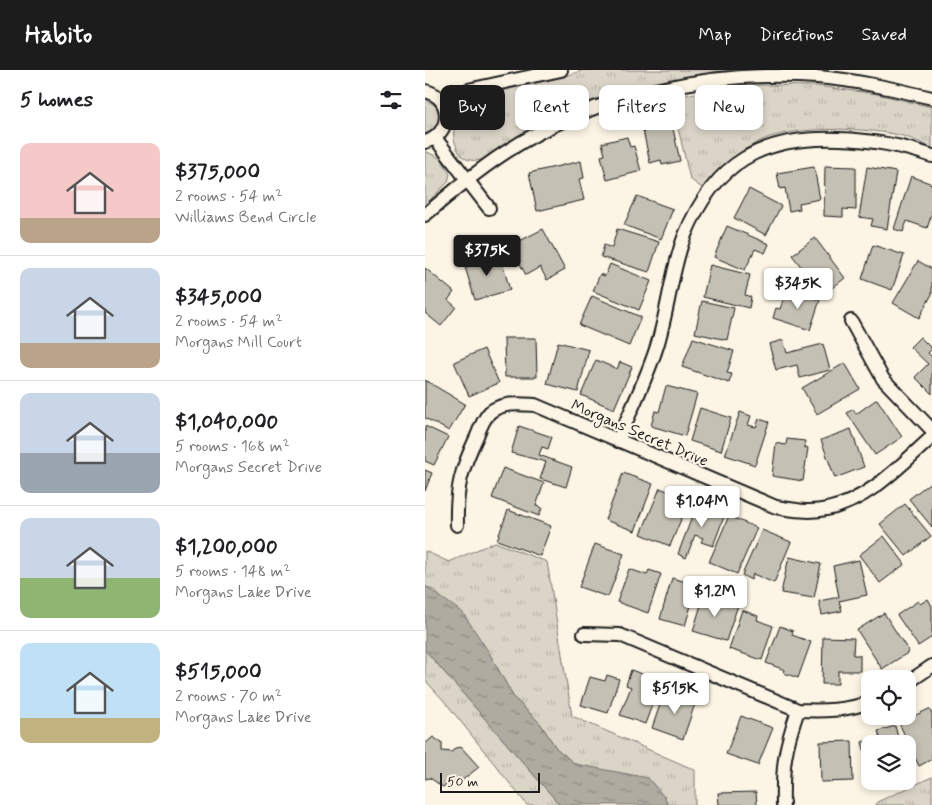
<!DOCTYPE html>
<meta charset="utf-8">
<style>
:root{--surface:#fff;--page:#f6f6f6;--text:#202124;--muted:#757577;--line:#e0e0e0;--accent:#1c1c1c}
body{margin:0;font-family:Mynerve,sans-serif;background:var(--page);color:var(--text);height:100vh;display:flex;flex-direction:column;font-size:19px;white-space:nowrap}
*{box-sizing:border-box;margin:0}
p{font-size:16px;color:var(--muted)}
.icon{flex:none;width:28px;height:28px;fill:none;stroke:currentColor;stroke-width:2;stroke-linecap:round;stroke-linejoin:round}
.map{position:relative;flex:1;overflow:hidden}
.side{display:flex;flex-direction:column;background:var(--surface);width:425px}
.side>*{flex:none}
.top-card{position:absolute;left:15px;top:15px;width:416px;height:45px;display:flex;gap:10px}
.controls{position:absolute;left:436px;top:600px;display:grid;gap:10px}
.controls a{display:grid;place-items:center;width:55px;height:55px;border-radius:10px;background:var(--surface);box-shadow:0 2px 8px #0003;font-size:25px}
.scale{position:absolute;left:15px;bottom:12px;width:100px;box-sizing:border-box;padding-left:5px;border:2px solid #1c1c1c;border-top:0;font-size:14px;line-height:18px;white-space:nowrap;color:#1c1c1c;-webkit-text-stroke:4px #fcf5e5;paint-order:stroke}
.price{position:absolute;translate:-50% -42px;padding:0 11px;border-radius:5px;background:#fff;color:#222;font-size:16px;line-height:32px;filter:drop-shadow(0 1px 2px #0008)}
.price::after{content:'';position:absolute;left:50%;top:30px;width:15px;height:11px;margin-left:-8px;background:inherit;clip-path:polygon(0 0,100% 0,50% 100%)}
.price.active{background:var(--accent);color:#fff}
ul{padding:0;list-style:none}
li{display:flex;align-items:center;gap:15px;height:125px;padding:0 20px}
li+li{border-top:1px solid var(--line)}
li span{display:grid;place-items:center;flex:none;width:140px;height:100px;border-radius:10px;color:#555}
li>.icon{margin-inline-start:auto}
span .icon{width:60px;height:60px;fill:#fffc;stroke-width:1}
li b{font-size:21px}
h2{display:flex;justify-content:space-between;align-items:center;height:60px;padding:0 20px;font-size:21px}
.pill{padding:0 18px;border-radius:10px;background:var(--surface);box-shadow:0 2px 8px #0003;font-size:18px;line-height:45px}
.pill.active{background:var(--accent);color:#fff}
header{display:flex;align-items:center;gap:30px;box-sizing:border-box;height:70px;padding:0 25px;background:var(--accent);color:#fff}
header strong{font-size:24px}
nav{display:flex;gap:28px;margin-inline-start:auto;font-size:18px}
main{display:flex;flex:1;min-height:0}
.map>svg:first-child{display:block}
.grass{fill:url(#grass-tufts);stroke:#7c7872}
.water{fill:url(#water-ripples);stroke:#75726c}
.building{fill:#c4c0b3;stroke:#1c1c1c}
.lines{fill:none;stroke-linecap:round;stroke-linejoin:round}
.minor-casing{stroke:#1c1c1c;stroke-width:16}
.minor{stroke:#fcf5e5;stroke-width:12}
.labels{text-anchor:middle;stroke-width:4.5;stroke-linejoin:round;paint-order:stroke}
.street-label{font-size:16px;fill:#1c1c1c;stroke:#fcf5e5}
</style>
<header>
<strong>Habito</strong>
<nav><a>Map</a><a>Directions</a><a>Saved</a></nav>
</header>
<main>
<section class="side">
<h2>5 homes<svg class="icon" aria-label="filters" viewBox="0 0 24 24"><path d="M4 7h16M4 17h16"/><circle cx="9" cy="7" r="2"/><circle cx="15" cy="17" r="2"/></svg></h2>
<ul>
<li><span style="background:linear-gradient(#f6c9c9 75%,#b9a48a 0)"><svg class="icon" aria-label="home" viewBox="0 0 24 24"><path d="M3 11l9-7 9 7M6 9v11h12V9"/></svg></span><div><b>$375,000</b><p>2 rooms · 54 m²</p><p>Williams Bend Circle</p></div></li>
<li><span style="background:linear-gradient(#c9d6e8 75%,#b9a48a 0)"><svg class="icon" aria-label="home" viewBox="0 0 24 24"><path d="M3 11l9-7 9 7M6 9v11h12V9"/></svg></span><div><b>$345,000</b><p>2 rooms · 54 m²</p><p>Morgans Mill Court</p></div></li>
<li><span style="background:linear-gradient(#c9d6e8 60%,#9aa5b1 0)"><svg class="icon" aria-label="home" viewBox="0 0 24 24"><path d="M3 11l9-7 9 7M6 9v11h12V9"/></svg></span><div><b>$1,040,000</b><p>5 rooms · 168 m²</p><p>Morgans Secret Drive</p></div></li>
<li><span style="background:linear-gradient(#c9d6e8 60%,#8fb573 0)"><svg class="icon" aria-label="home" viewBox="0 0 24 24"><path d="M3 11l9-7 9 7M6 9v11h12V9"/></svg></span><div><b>$1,200,000</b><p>5 rooms · 148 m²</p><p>Morgans Lake Drive</p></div></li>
<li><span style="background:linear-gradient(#bfe0f5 75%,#c2b280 0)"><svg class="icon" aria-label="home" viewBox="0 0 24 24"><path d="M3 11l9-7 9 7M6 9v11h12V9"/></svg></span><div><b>$515,000</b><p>2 rooms · 70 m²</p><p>Morgans Lake Drive</p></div></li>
</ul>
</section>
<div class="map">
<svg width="507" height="735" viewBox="0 0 507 735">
<defs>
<pattern id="grass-tufts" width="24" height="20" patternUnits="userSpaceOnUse" patternTransform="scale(1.25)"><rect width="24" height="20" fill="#dbd5c8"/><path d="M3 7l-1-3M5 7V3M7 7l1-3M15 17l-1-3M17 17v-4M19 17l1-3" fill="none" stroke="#bbb6ab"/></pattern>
<pattern id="water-ripples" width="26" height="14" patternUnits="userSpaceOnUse" patternTransform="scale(1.25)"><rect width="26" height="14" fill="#b0aba1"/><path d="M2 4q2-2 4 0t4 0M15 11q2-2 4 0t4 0" fill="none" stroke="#8e8a82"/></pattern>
</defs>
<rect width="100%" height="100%" fill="#fcf5e5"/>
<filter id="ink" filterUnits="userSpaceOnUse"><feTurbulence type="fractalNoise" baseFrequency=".02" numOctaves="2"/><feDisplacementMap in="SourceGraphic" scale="10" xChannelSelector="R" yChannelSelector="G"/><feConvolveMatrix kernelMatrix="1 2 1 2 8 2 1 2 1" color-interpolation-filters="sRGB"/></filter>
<g filter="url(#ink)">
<path class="grass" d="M159 0H306C215 11 134 41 57 90 47 91 39 91 34 82 22 61 32 42 49 27L137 7Z
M335 15 392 16 452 24 507 37V78C498 74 488 69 478 66 443 57 362 55 331 73 310 85 295 102 280 120L265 109 246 28 286 20Z
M0 28 12 37C17 50 12 59 0 65Z
M0 81 17 89 25 104 23 112 0 135Z
M70 472 122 492 147 646 270 700V735H242L240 727 184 702 150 694 131 678 115 653 89 628 63 581 10 521 0 516V481L24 492Z
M0 580 135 735H102L21 633 0 610Z
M507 707V735H451L452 732Z"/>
<path class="water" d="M0 516 38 543 63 581 89 628 115 653 131 678 150 694 223 708 240 728 242 735H135L0 580Z"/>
<path class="building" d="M247 54 255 91 237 95 236 90 225 93 218 60Z
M202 67 205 77 209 76 216 101 182 110 176 86 180 85 177 73Z
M156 91 159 108 154 109 159 130 112 141 104 103Z
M400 96 431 97V140L418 139V147L399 146Z
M389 97 395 129 374 133 375 139 364 141 360 118 355 119 352 103Z
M442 97 471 102 462 159 446 156 448 149 434 147Z
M486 106 507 114V144L502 158 482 151 478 162 469 159Z
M324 119 356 136 341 165 309 148Z
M212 126 248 139 236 169 199 155Z
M302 156 344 174 340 183 330 179 320 200 289 187Z
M118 159 140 200 122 210 115 197 101 205 85 176Z
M192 159 234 172 224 202 176 187 179 175 187 178Z
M390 168 420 208 398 225 367 185Z
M448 175 479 185 467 220 437 209Z
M61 181 65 192 76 189 85 220 50 230 40 197 49 194 47 185Z
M493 191 507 199V224L494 248 468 233Z
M185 194 226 211 214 240 168 221 175 204 180 206Z
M285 195 325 205 320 225 326 227 324 238 278 227Z
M0 198 29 222 23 230 31 237 16 256 0 243Z
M362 219 395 230 385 260 348 248 351 238 355 239Z
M167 226 216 247 204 276 154 255Z
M277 231 309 238 302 270 270 263Z
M495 267 507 279 503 283 507 287V324L490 307 503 294 485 277Z
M79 268H111L112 307H80Z
M268 268 309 281 302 303 307 304 304 313 257 297Z
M358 270 362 283 398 274 405 300 375 308 372 295 351 300 344 274Z
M133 272 164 280 153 322 122 314Z
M59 279 74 313 44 326 29 292Z
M171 290 192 299 195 292 207 297 189 339 156 325Z
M420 293 435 319 392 344 377 318Z
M0 310 40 334 24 361 0 348Z
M241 316 272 324 260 366 226 356 230 341 234 342Z
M452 329 477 367 450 385 422 343 428 339 431 344Z
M275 338 306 348 296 381 265 371Z
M315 342 326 346 323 355 331 357 334 349 344 352 330 395 300 385Z
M0 356 23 367 9 395 0 391Z
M94 356 127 367 123 379 117 377 114 385 147 397 141 417 115 409 121 392 86 383Z
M426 359 439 397 410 408 396 370Z
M362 369 380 371 379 377 383 378 378 411 347 406 351 373 361 375Z
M78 398 119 413 111 436 117 438 114 446 67 428Z
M0 400 7 403 0 421Z
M198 403 228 414 210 461 180 450Z
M507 411V457L484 429Z
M235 418 264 430 245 476 216 464Z
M272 434 300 444 288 476 276 472 278 468 270 465 261 488 253 484Z
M480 434 506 466 481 486 455 454Z
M83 440 126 456 115 486 72 470Z
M304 446 332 458 312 504 284 492Z
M337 460 366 472 349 513 328 504 326 510 317 505Z
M459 466 480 494 455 513 434 485Z
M170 474 199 484 183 527 154 517Z
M364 487 396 494 389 528 356 523Z
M434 490 442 525 414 531 417 541 397 545 394 531 414 527 408 496Z
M204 499 222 505 224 500 236 504 223 543 192 532Z
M247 508 272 515 260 556 235 549Z
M279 525 313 535 301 571 268 561Z
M503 529 507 536V567L493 576 472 545 493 531 495 534Z
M317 540 333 546 332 550 348 556 337 590 304 579Z
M459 543 484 582 457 599 432 560Z
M355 556 368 561 367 565 386 572 373 608 359 603 360 600 341 593Z
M398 567 429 568 428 585H435V601H413V614H397Z
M206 600 236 611 220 654 195 645 206 617 201 615Z
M182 605 194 609 183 643 156 635 165 607 180 611Z
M259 621 273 625 258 669 227 658 238 626 255 632Z
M504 639 507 644V689L494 696 474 653Z
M316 646 348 658 333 695 301 684Z
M470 656 475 674H445V701L437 672 455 667 453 661Z
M8 667 17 673V681L27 682 30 678 36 677 54 697 35 712 32 709 18 717 5 708 0 709V674Z
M427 671 428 711 396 712 395 672Z
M331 722 332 735H294L293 723Z"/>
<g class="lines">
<g class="minor-casing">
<path id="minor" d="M0 21C29 27 27 65 0 72
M18 33 43 20 136 0
M10 68 64 138
M0 145C26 123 52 101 81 82 169 24 287 0 392 7 431 10 469 19 507 28
M426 251 458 309 507 360
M193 371C206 339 222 308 232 276 243 241 247 197 260 165 290 92 337 66 414 69 447 70 476 75 507 86
M32 455C31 417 36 400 52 366 55 358 59 348 65 342 78 332 95 334 110 335L351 437C368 440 385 443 402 439 443 431 477 394 507 367
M159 564 195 565 373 640C398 641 421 641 445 632
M482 613 507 596
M358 735C357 695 360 678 373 640"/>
</g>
<use href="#minor" class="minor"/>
</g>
</g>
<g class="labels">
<g class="street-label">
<text transform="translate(215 362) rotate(23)" y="6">Morgans Secret Drive</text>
</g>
</g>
</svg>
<div class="controls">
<a><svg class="icon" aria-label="locate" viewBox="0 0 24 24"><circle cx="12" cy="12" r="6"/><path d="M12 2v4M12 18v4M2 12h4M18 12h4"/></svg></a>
<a><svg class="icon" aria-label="layers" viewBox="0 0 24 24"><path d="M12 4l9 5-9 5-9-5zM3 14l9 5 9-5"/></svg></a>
</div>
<div class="scale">50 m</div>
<b class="price active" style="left:62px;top:207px">$375K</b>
<b class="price" style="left:373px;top:240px">$345K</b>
<b class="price" style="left:277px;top:458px">$1.04M</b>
<b class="price" style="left:290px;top:548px">$1.2M</b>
<b class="price" style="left:250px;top:645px">$515K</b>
<div class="top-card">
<a class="pill active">Buy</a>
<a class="pill">Rent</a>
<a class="pill">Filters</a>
<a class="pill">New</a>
</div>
</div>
</main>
